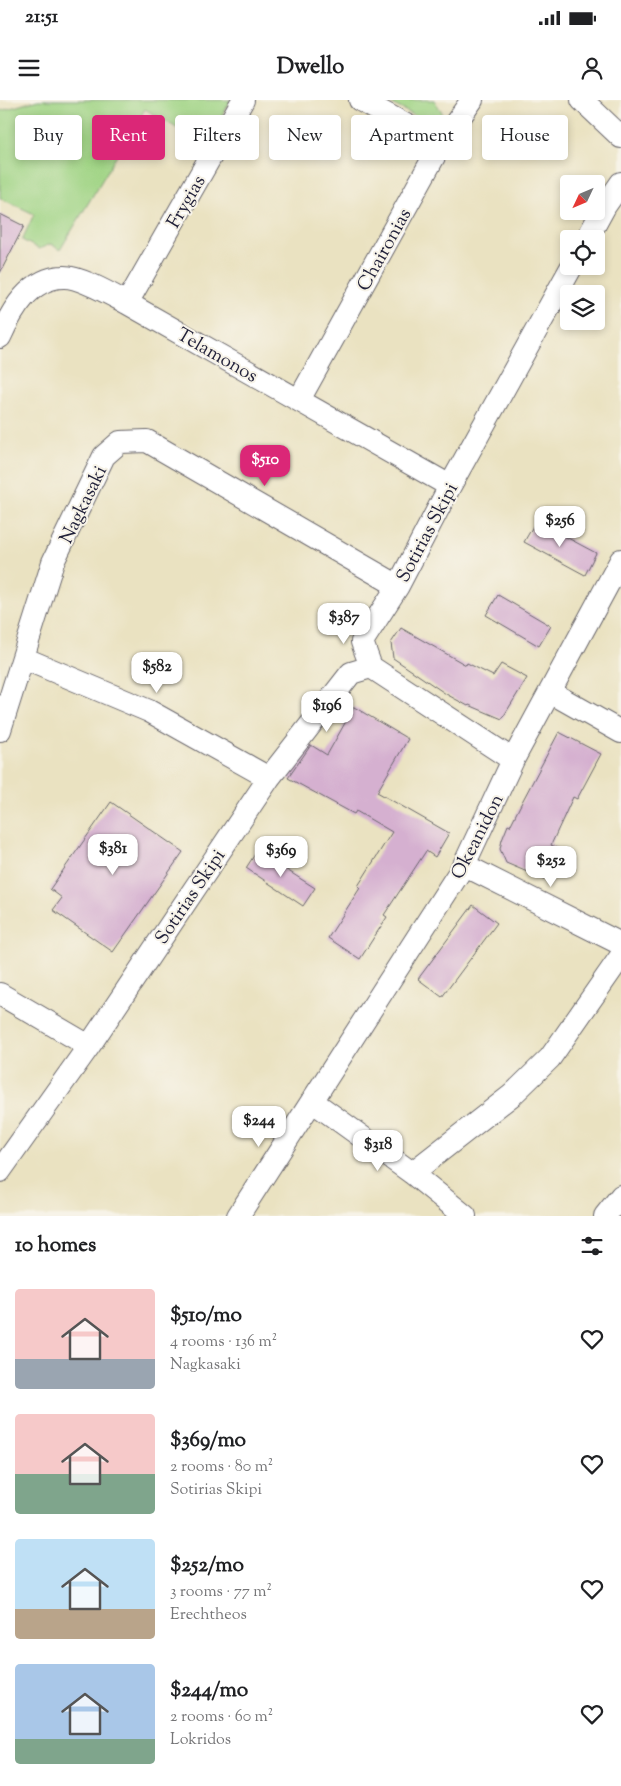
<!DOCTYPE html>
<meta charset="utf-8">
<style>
:root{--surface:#fff;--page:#f6f6f6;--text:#202124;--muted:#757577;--accent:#db2777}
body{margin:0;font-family:"Sorts Mill Goudy",serif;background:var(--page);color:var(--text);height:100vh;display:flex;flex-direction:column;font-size:19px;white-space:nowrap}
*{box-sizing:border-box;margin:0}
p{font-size:16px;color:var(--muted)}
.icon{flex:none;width:28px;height:28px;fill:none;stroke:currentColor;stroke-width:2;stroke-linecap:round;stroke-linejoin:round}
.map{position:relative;height:1116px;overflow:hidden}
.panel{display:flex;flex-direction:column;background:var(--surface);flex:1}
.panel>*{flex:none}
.banner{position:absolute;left:15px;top:15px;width:591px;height:45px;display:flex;gap:10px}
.needle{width:32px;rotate:226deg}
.buttons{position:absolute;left:560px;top:75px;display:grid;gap:10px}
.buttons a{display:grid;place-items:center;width:45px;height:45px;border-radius:5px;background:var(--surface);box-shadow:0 2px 8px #0003;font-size:25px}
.price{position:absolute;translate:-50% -42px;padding:0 11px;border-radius:10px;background:#fff;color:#222;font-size:16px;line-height:32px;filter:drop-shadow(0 1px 2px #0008)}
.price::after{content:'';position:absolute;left:50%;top:30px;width:15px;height:11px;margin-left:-8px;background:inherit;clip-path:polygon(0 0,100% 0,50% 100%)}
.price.current{background:var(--accent);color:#fff}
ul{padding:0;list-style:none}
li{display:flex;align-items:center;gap:15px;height:125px;padding:0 15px}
li span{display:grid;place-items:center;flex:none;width:140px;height:100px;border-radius:5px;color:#555}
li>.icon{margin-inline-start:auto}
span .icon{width:60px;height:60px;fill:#fffc;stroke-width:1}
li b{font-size:21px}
h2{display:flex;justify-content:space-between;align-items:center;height:60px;padding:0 15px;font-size:21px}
.chip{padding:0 18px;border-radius:5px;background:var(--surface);box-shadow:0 2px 8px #0003;font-size:18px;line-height:45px}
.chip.current{background:var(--accent);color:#fff}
.status{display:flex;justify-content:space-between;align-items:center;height:35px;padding:0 25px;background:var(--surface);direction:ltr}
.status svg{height:14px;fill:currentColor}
header{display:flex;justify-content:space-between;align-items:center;height:65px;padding:0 15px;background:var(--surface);font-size:22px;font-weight:800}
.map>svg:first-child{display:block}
.green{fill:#a0d485;stroke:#617b60}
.building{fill:#d5b0d0}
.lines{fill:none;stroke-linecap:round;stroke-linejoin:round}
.street-casing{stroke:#68656a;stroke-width:24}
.street{stroke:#fff;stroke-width:22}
.labels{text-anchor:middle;stroke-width:4;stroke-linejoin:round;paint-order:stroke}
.street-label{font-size:19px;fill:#22223b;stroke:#f7f3e8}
</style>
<div class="status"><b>21:51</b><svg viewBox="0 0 49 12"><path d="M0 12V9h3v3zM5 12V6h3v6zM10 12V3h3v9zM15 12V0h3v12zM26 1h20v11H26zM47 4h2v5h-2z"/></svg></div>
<header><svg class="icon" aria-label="menu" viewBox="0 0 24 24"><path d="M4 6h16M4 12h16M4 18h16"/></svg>Dwello<svg class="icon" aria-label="person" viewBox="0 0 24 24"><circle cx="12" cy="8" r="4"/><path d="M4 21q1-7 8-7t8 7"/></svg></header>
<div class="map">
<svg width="621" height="1116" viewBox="0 0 621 1116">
<rect width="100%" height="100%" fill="#f7f3e8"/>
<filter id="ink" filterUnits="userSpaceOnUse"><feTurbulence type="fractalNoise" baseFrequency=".02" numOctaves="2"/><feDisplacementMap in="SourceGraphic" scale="10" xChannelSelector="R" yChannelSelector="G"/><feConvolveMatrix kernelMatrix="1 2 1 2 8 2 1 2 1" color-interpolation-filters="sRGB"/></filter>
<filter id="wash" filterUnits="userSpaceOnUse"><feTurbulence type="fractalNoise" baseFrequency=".0096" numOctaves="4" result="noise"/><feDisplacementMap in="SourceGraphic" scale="20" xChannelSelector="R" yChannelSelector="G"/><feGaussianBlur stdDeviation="1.12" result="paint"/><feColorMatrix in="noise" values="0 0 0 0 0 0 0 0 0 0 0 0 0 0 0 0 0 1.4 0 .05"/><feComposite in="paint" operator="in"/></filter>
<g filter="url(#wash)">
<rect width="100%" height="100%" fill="#eae2c1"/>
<path class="green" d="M38 0H231L205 45 145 9 60 150 51 144 39 149 22 140 34 114 0 98V11Z
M384 0H434L442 12 439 20 429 23Z"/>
<g id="blocks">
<path class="building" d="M0 114 24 126 0 173Z
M536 421 596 453 585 475 524 442Z
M498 495 551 526 539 546 486 515Z
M401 528 466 565 467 563 493 576 501 564 527 578 502 619 469 605 468 606 446 594 393 558 391 543Z
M354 607 408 639 377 692 449 733 435 757 426 751 384 815 387 817 360 859 328 838 360 788 358 786 392 732 356 711 354 714 288 678 311 645 327 655Z
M559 632 601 654 577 699 573 697 551 745 559 749 544 779 506 763 500 749 502 740 508 725 510 726 523 700Z
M111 702 183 752 113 852 53 810 62 798 50 789Z
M257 751 315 788 303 806 246 768Z
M473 805 497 823 442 897 418 879Z"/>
</g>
</g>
<g filter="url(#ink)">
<use href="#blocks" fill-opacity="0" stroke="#68656a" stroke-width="1"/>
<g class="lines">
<g class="street-casing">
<path id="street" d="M360 0 441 44
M582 0 621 37
M587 139 605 106 621 83
M127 203 243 0
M0 237C12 210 30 178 63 177 79 176 112 195 127 203L450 386
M299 300 441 44 472 0
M23 558 149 611 269 678
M371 567 362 542 398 486 450 386 572 166
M371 567 513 660
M550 592 621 632
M0 630 53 462 104 356 120 342 147 341 398 486
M464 765 621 844
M0 894 89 946
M312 1001 412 1073 465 1116
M0 1071 89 946 269 678 351 573 371 567
M412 1073 512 995 550 958 621 856
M238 1116 464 765 513 660 621 460
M605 1116 621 1096"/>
</g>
<use href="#street" class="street"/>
</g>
</g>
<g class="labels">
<g class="street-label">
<text transform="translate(185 101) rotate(-60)" y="7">Frygias</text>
<text transform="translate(383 149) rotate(-61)" y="7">Chaironias</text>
<text transform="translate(218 254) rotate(30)" y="7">Telamonos</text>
<text transform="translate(82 404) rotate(-64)" y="7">Nagkasaki</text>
<text transform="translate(426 432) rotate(-62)" y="7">Sotirias Skipi</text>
<text transform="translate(476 736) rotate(-63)" y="7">Okeanidon</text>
<text transform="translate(189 796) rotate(-56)" y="7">Sotirias Skipi</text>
</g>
</g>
</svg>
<div class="buttons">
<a><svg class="needle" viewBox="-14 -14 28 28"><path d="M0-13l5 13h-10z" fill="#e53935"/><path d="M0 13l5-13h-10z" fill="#757577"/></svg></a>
<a><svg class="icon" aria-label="locate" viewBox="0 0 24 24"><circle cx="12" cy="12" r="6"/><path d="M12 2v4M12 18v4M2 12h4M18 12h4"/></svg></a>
<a><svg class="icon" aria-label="layers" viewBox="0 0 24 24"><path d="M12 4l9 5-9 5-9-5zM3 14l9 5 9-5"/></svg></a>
</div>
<b class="price current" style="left:265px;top:387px">$510</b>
<b class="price" style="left:560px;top:448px">$256</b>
<b class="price" style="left:344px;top:545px">$387</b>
<b class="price" style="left:157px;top:594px">$582</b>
<b class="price" style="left:327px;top:633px">$196</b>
<b class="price" style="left:113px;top:776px">$381</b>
<b class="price" style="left:281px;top:778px">$369</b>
<b class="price" style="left:551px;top:788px">$252</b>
<b class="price" style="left:259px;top:1048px">$244</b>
<b class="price" style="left:378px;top:1072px">$318</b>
<div class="banner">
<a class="chip">Buy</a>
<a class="chip current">Rent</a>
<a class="chip">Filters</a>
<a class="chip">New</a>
<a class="chip">Apartment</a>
<a class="chip">House</a>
</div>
</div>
<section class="panel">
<h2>10 homes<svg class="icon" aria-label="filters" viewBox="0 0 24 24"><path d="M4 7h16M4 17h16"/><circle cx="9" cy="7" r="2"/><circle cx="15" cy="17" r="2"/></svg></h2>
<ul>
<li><span style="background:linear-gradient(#f6c9c9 70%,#9aa5b1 0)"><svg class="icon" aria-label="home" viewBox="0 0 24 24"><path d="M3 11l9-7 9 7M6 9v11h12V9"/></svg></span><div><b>$510/mo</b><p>4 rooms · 136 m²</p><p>Nagkasaki</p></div><svg class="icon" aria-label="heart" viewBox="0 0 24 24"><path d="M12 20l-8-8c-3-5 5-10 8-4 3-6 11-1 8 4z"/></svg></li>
<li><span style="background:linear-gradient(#f6c9c9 60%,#7fa58c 0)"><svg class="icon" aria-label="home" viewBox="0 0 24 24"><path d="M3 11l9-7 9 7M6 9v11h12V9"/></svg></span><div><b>$369/mo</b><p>2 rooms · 80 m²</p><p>Sotirias Skipi</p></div><svg class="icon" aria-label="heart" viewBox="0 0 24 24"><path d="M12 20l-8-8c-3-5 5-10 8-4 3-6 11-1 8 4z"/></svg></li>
<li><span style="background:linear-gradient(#bfe0f5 70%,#b9a48a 0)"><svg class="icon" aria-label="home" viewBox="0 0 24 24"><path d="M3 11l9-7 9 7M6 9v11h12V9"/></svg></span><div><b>$252/mo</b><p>3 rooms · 77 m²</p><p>Erechtheos</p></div><svg class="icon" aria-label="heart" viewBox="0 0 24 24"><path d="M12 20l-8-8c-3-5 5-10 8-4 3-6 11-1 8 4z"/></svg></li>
<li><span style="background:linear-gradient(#a9c7e8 75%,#7fa58c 0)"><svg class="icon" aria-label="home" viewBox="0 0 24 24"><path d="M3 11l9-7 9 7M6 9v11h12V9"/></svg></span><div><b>$244/mo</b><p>2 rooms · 60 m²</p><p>Lokridos</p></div><svg class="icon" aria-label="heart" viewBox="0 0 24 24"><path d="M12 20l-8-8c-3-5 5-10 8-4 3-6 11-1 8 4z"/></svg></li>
</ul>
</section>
